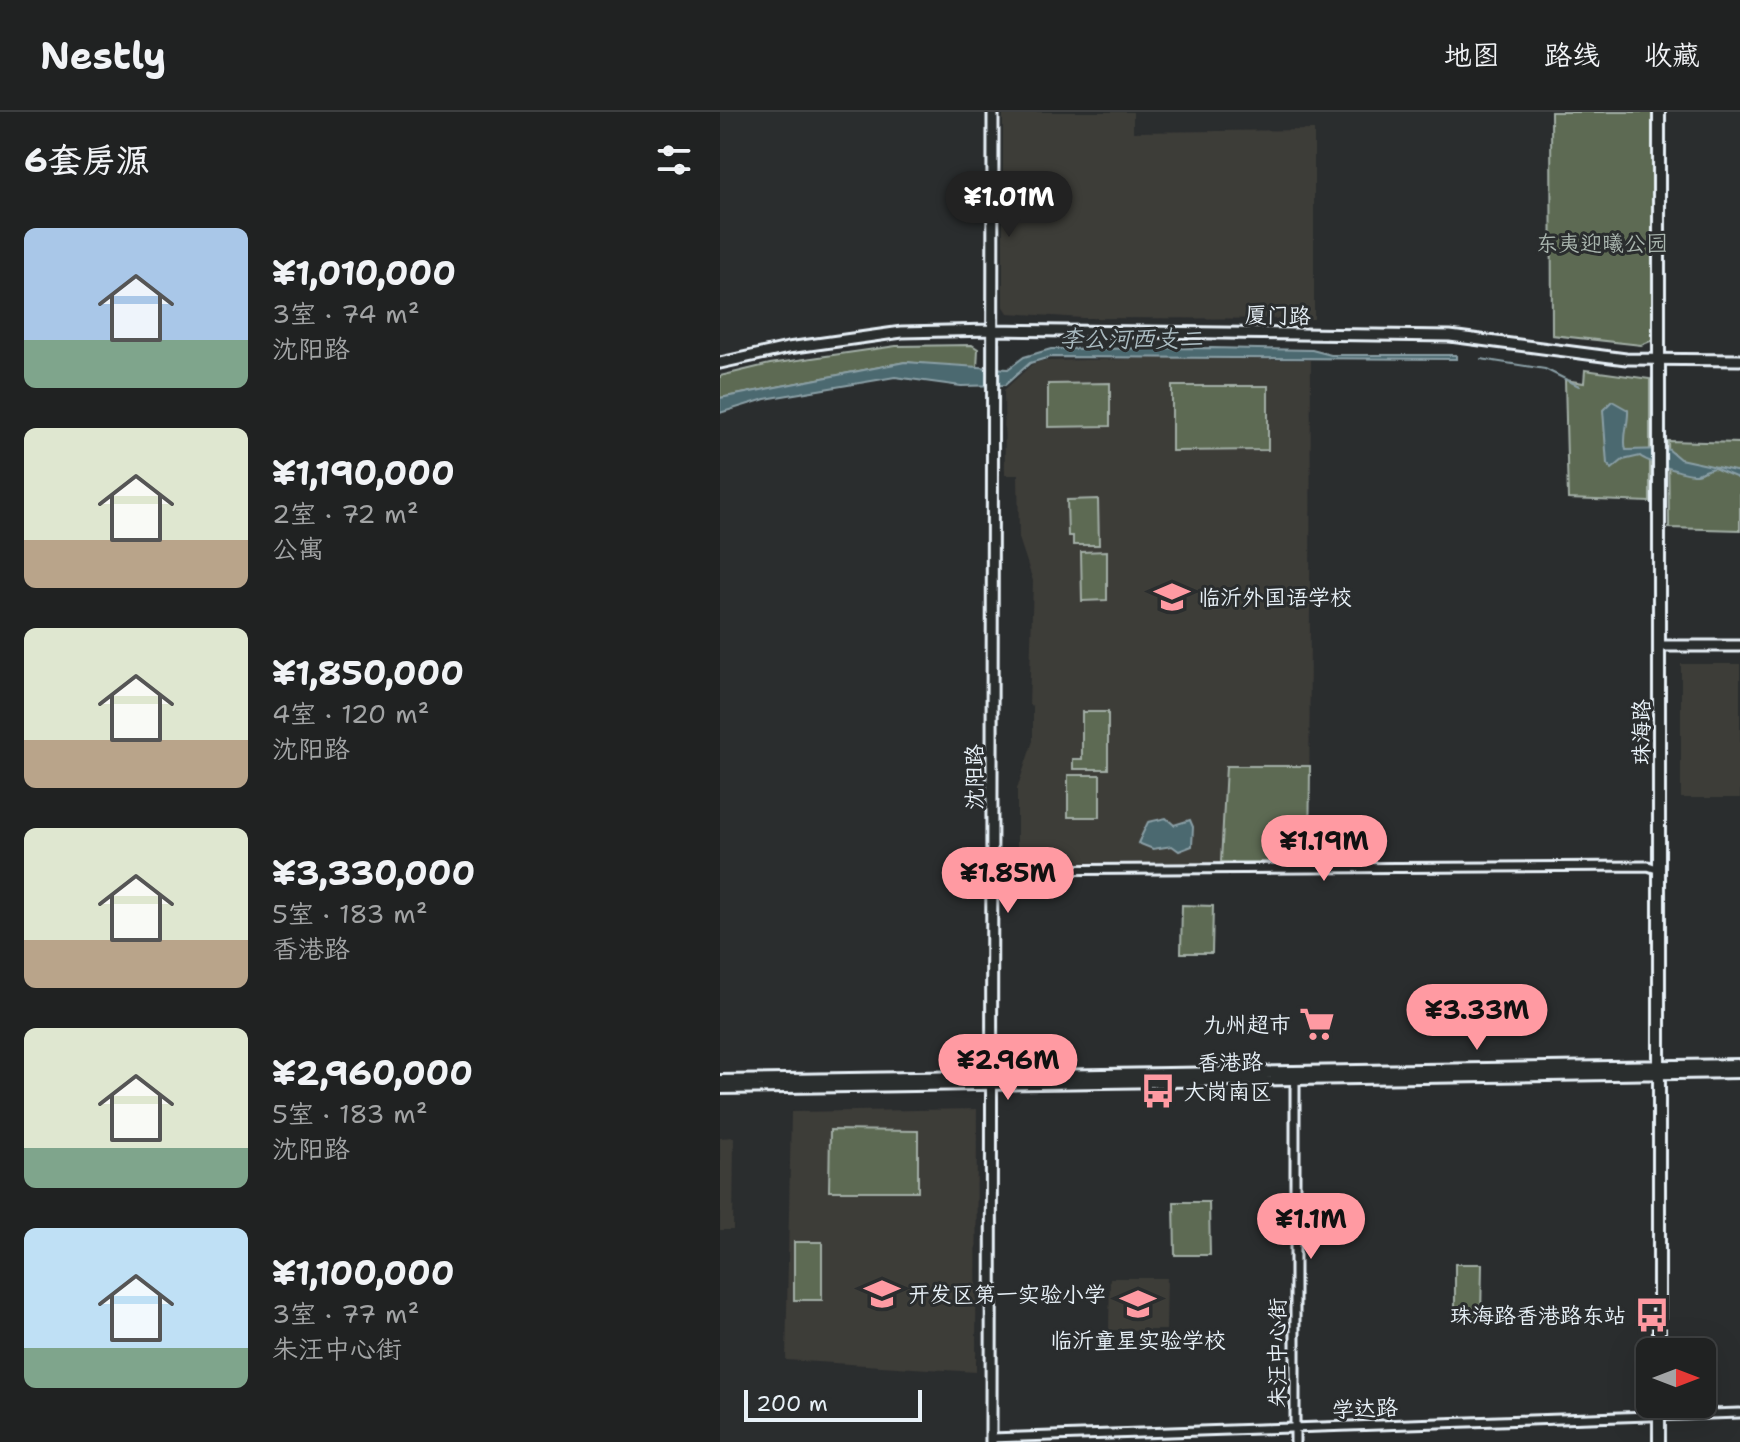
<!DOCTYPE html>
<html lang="zh">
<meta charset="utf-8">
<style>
:root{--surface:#202222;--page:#282a2a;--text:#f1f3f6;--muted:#a2a4a5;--line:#3d3f40;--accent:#ff9aa2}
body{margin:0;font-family:"Shantell Sans","LXGW WenKai TC",sans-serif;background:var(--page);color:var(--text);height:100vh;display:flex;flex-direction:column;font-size:30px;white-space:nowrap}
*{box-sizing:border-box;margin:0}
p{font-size:26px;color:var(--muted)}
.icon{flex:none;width:44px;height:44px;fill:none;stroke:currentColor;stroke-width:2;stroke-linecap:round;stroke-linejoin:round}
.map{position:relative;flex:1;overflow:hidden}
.drawer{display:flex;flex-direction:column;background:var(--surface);width:720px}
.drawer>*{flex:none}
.needle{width:52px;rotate:90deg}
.buttons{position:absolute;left:916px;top:1226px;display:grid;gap:16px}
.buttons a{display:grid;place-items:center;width:80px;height:80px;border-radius:12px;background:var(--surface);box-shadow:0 8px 32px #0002,0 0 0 2px var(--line);font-size:40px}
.scale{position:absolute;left:24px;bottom:20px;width:178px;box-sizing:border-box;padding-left:8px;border:4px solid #e8f1f8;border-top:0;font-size:22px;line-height:28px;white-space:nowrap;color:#e8f1f8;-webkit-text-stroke:6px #2a2d2e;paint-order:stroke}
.price{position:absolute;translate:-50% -68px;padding:0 18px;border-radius:28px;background:var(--accent);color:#111;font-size:26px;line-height:52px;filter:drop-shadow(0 2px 4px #0008)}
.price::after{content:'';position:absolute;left:50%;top:48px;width:24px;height:18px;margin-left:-12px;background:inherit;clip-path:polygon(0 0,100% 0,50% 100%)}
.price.on{background:#222;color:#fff}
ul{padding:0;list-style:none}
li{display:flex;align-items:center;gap:24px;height:200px;padding:0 24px}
li span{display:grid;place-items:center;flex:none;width:224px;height:160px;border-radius:12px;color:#555}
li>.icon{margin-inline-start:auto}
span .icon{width:96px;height:96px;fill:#fffc;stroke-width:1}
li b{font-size:34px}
h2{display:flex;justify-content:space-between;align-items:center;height:96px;padding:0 24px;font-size:34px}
header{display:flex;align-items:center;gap:48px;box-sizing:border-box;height:112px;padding:0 40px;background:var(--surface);border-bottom:2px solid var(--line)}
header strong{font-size:38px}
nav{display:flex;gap:44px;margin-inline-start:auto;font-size:28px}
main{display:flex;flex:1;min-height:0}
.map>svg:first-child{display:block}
.built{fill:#3d3c38}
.green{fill:#5d6b53;stroke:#a2aea6;stroke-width:2}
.water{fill:#4c696f;stroke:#8a9fa6;stroke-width:2}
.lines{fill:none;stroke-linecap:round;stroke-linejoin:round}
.stream{stroke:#8a9fa6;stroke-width:2}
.minor-casing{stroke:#e8f1f8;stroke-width:13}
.tertiary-casing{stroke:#e8f1f8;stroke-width:15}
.secondary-casing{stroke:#e8f1f8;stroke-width:16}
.minor{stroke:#2a2d2e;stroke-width:7}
.tertiary{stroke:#2a2d2e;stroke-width:9}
.secondary{stroke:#2a2d2e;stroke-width:10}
.labels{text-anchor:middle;stroke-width:6;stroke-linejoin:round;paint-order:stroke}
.park-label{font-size:22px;fill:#a9b5ae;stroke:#2a2d2e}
.street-label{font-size:22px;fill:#e8f1f8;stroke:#2a2d2e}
.poi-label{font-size:22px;fill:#e8f1f8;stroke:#2a2d2e;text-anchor:start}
.water-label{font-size:24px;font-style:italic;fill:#aabbc1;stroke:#2a2d2e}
</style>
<header>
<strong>Nestly</strong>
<nav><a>地图</a><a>路线</a><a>收藏</a></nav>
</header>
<main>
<section class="drawer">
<h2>6套房源<svg class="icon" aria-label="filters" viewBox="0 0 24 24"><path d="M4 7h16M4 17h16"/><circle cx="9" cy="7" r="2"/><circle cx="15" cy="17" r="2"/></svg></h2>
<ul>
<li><span style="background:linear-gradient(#a9c7e8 70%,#7fa58c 0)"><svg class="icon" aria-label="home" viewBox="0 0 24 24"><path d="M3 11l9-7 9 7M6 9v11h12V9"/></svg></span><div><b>¥1,010,000</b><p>3室 · 74 m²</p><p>沈阳路</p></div></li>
<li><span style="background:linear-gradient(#dfe7d0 70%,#b9a48a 0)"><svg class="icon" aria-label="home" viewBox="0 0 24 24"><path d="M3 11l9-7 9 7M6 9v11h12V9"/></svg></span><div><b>¥1,190,000</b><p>2室 · 72 m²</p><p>公寓</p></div></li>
<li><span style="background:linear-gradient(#dfe7d0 70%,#b9a48a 0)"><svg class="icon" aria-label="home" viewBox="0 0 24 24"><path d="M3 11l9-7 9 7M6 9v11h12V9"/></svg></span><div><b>¥1,850,000</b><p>4室 · 120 m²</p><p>沈阳路</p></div></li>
<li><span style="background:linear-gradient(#dfe7d0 70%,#b9a48a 0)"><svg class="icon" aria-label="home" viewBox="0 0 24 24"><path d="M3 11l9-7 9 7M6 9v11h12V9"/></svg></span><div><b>¥3,330,000</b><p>5室 · 183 m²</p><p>香港路</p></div></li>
<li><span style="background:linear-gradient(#dfe7d0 75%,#7fa58c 0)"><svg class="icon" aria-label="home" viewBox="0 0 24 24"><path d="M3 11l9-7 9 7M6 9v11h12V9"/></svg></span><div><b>¥2,960,000</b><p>5室 · 183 m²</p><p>沈阳路</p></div></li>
<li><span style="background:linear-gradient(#bfe0f5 75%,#7fa58c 0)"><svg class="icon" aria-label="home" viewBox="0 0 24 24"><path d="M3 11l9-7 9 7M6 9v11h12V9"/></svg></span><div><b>¥1,100,000</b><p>3室 · 77 m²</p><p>朱汪中心街</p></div></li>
</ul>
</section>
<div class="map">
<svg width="1020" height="1330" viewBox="0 0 1020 1330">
<rect width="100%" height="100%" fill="#2a2d2e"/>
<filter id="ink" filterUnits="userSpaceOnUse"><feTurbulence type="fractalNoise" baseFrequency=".0125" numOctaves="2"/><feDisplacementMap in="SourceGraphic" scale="16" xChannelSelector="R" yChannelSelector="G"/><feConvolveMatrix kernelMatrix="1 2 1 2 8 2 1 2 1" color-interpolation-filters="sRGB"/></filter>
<g filter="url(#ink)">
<path class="built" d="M283 0H413V20L594 18V207L362 206 288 201 283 193Z
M452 246 591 248 589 750 297 751V677L313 629V594L309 593 313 469 299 426 298 363H285L284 278 311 253 321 249Z
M961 552H1020V686H961Z
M257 997 256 1260 66 1248 71 1000Z
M14 1025 13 1118H0V1026Z
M390 1166H447L446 1218H389Z"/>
<path class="green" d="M831 0H933V228L921 233 832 223Z
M252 233 258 237 257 257 185 250 0 286V264L50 252 176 234Z
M865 258 930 267V390L848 387 845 268 864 271Z
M390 271V314L328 315V272Z
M452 274H548V338L452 339Z
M948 329 1020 331V418L949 416Z
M378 387 379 433H353V424H348L347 388Z
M387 439V488L362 489 361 440Z
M362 600H388V657H353V647H362Z
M506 654H590L589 750H501Z
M348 663H380V705H348Z
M462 793 493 794 492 841H461Z
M110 1018 198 1019V1079H109Z
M454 1090H489L490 1143H455Z
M74 1130H102V1188H74Z
M735 1152H762L761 1207H735Z"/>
<path class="water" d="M492 236 592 238 611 243H736V247L330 245 310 251 285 273 241 274 175 265 45 287 0 301V286L185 250 288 257 304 245 331 237Z
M892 289 908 298C909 311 902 326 906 338L948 337 960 347 1020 360V367L994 356C988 357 982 361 976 362 967 363 927 350 920 344L903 348 892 357 887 352 883 298Z
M446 706 454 713 470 708 473 715 472 734 459 739 452 734 433 737 418 731 428 710Z"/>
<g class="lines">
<path class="stream" d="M761 247 825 257 859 274"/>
<g class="minor-casing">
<path id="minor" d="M272 758 928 754 940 758
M271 1326 1020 1301
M575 1330V964"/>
</g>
<g class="tertiary-casing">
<path id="tertiary" d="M0 251 68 236 182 220 272 218 730 224 906 247 1020 248
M942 534H1020
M271 1330 273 0"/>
</g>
<g class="secondary-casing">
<path id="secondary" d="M939 0V1240
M0 969 1020 953
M0 976 1020 960
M939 1330V1292"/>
</g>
<use href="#minor" class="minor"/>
<use href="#tertiary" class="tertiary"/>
<use href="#secondary" class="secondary"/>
</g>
</g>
<defs>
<g id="school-bare" transform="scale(2.76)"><path d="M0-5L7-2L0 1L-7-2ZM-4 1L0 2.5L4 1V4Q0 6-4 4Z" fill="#ff9aa2" stroke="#2a2d2e" stroke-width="2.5" paint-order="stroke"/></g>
<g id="supermarket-bare" transform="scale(2.76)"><path d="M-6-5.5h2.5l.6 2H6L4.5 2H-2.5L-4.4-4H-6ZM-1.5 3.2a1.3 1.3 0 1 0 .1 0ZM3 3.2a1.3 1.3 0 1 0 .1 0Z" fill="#ff9aa2" stroke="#2a2d2e" stroke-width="2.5" paint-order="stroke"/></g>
<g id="bus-bare" transform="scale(2.76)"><path d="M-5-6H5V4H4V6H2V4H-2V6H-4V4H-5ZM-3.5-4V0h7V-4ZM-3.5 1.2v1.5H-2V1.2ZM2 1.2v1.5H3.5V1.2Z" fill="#ff9aa2" stroke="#2a2d2e" stroke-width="2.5" paint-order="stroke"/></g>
</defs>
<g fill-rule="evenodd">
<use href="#school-bare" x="452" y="485"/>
<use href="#supermarket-bare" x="597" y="912"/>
<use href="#bus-bare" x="438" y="979"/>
<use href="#school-bare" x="162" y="1182"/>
<use href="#school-bare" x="418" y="1192"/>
<use href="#bus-bare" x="932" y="1203"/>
</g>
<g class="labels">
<g class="park-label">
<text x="882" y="139">东夷迎曦公园</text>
</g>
<g class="street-label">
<text transform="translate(558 203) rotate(1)" y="8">厦门路</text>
<text transform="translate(921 620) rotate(-90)" y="8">珠海路</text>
<text transform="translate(254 665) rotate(-90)" y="8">沈阳路</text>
<text transform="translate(510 950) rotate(-1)" y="8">香港路</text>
<text transform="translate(557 1241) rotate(-90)" y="8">朱汪中心街</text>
<text transform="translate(645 1296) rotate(-2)" y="8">学达路</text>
</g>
<g class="poi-label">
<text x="478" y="493">临沂外国语学校</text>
<text x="571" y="920" text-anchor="end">九州超市</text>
<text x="464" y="987">大岗南区</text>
<text x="188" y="1190">开发区第一实验小学</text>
<text x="906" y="1211" text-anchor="end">珠海路香港路东站</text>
<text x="418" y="1236" text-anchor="middle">临沂童星实验学校</text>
</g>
<g class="water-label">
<text x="411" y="235">李公河西支二</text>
</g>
</g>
</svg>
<div class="buttons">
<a><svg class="needle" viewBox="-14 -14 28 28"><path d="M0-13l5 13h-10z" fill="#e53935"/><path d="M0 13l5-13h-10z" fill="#a2a4a5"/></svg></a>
</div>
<div class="scale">200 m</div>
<b class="price on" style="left:289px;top:127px">¥1.01M</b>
<b class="price" style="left:604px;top:771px">¥1.19M</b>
<b class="price" style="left:288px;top:803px">¥1.85M</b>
<b class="price" style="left:757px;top:940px">¥3.33M</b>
<b class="price" style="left:288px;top:990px">¥2.96M</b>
<b class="price" style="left:591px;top:1149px">¥1.1M</b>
</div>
</main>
